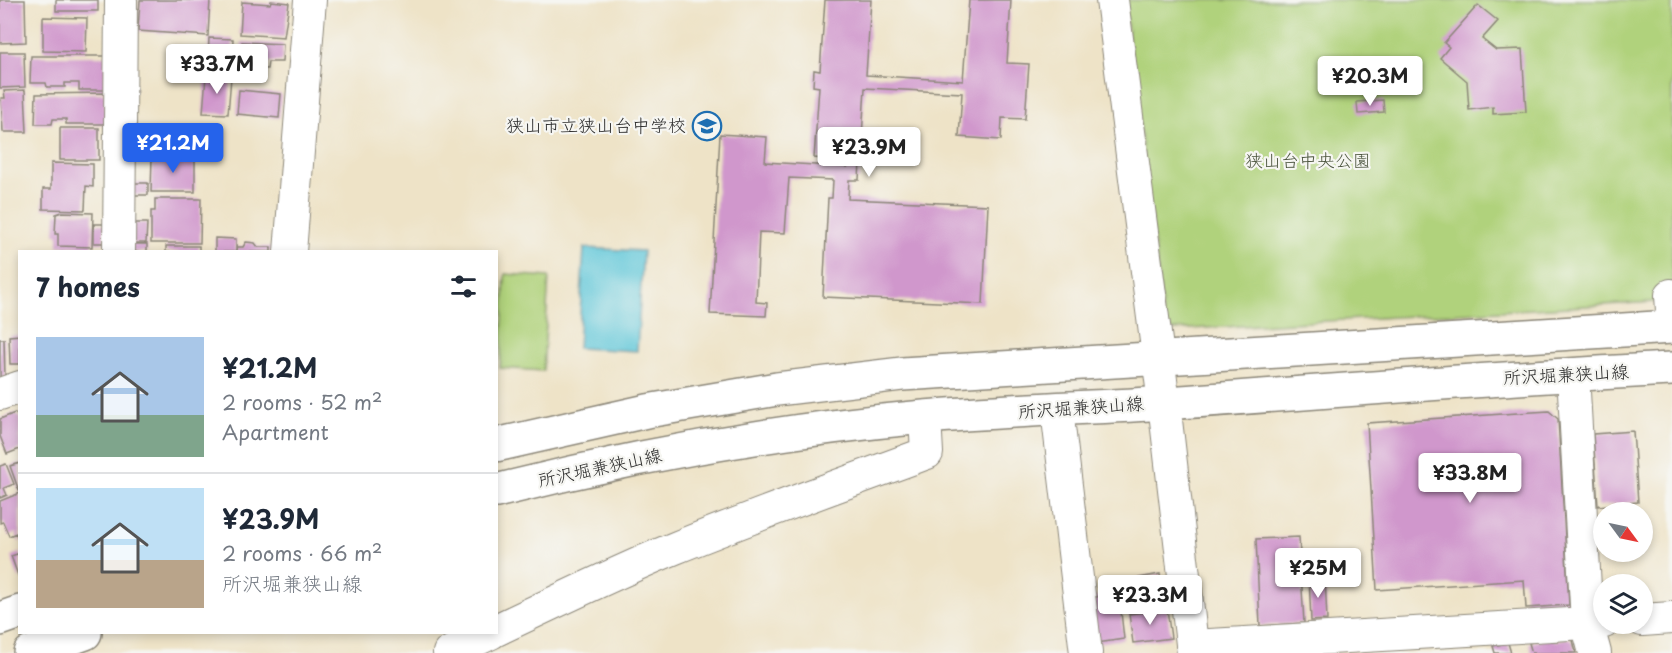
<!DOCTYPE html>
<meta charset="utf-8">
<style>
:root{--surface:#fff;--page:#f2f2f3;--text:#1f2937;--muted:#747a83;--line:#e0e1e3;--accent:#2563eb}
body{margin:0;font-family:"Playpen Sans","Klee One",sans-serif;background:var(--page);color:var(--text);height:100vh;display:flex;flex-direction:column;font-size:22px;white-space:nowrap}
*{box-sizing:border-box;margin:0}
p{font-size:20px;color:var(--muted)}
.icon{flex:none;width:33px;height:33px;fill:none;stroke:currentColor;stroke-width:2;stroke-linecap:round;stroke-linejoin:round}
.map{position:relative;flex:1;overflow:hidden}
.side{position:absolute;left:18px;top:250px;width:480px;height:384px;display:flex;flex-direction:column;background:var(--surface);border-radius:0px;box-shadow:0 3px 9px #0003}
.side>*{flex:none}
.needle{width:39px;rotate:123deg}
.buttons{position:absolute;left:1593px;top:502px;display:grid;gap:12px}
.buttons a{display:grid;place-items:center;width:60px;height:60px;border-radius:50%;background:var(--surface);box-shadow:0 3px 9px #0003;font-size:30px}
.price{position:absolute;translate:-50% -51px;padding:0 14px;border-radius:6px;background:#fff;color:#222;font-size:20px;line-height:39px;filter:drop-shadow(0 2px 3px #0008)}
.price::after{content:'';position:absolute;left:50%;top:36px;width:18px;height:14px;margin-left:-9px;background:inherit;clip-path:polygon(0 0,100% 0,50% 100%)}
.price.current{background:var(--accent);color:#fff}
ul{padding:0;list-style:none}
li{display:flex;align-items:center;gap:18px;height:150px;padding:0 18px}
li+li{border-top:2px solid var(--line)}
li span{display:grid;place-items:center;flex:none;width:168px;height:120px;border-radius:0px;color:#555}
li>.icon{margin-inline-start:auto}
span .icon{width:72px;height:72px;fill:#fffc;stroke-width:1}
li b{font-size:26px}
h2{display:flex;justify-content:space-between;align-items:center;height:72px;padding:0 18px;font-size:26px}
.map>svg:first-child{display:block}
.green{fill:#b0d27b;stroke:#6e7e53;stroke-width:1.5}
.water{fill:#5dc6d8;stroke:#447882;stroke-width:1.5}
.building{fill:#d097cc}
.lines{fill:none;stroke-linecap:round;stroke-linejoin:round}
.minor-casing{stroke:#8c8779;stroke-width:34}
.major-casing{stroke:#8c8779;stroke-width:36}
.minor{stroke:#fff;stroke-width:32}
.major{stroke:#fff;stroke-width:33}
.labels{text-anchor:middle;stroke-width:4.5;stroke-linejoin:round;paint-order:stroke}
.poi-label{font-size:18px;fill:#2b2b2b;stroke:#f6f6f2;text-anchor:end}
.park-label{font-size:18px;fill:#4c553f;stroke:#f6f6f2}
.street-label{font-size:18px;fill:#2b2b2b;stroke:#f6f6f2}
</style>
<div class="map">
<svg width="1672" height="653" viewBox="0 0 1672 653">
<rect width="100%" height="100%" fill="#f6f6f2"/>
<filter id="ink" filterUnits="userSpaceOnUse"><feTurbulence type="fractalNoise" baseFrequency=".0167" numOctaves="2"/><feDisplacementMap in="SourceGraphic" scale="12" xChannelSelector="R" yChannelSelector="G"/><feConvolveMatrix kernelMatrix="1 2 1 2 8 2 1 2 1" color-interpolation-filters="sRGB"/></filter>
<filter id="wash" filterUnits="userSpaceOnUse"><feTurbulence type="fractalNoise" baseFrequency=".008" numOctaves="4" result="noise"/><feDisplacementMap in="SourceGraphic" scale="24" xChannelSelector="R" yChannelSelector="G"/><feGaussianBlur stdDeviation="1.35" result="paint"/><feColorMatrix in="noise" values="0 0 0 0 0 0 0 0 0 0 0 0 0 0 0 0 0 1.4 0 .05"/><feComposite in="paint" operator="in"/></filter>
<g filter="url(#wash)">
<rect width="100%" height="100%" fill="#eee3c7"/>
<path class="green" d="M1124 0H1672V301L1173 330 1164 322Z
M505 274 549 277 543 371 500 368Z"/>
<path class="water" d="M584 248 643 251 637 351 578 348Z"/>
<g id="blocks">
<path class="building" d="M0 0H25L26 42 0 43Z
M56 0H98V11H56Z
M140 0H210L208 36 138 31Z
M825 0H871L866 75 963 81 969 0H1011L1007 63 1029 64 1025 119 1002 118 1001 140 959 137 962 93 865 88 862 137 877 138 876 162 860 161 859 180H849L848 199 988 205 983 304 823 297 828 198H832L833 180 789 178 785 233 759 232 756 302 767 303 766 316 710 314 720 134 767 137 765 162 848 167V161L814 158 819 87 813 86 814 70 820 71Z
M271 1 289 3 284 37 240 34 242 2 270 4Z
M1478 5 1498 21 1482 39 1496 50 1522 49 1526 112 1493 114V107L1469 110 1467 81 1440 58 1449 47 1444 43Z
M43 17 87 18 86 52 43 51Z
M209 38 233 39 231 76 207 75Z
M242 42 283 44 282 62H268L267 69 241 68Z
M0 52H24L25 87 0 88Z
M31 56H106L105 90H79V83H65V87H47L46 83H30Z
M206 76 231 77 228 114 203 113Z
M25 90 27 132H3L1 98H5L4 91Z
M239 90 281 94 279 118 237 114Z
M105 93V124H66V119H53L52 124H35L36 94Z
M1383 100 1384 112 1358 114 1357 102Z
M60 128H99V160H60Z
M152 156 195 157V192H151Z
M51 163 93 164V187L86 186 85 210 43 209V189H51Z
M128 183H148V195H129Z
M155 199H201L200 243H151V211H155Z
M62 212 93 213 92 247 58 246V234H55L56 214Z
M128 223H147L146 243H128Z
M94 224H105L104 243H94Z
M215 238 236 239V252H215Z
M246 242 255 243 258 247H271V252H237V247H243Z
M128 244H147V252H128Z
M166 246H199V252H166Z
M20 335V364H10L9 336Z
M0 339H4L5 377H0Z
M1549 411 1558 419 1569 605 1526 608 1524 580 1377 590 1367 423Z
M15 413 20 418V449L7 454 0 436V419Z
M1633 431 1638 502 1598 506 1593 434Z
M20 463V491H19L10 466Z
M6 464 14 484 4 488 7 495 0 498V466Z
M20 493V542H19L16 533 9 536 3 522 0 523V501Z
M1299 537 1304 623 1260 626 1256 539Z
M20 553V578H19L11 556Z
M1160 574 1164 607 1135 611 1134 609 1132 610 1128 580Z
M1309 577H1325L1327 620 1311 621Z
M1119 594 1124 639 1097 643 1088 598Z
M1167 609 1171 638 1133 643 1129 614Z
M1553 637 1554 641 1567 638 1573 640 1576 653H1532L1529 643Z
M1508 643 1511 653H1495L1493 646Z"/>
</g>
</g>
<g filter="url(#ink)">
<use href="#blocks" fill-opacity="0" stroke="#8c8779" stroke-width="1.5"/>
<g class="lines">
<g class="minor-casing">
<path id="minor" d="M1112 0 1164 403 1193 653
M119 252 121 0
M290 252 310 0
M1671 295 1672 311
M1573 374 1587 623 1595 653
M0 394 20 387
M1057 410 1086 653
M1642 620 1672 618
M496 630C556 602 614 573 675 548 758 514 843 484 927 453L925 417
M1192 646 1604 622
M449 653 491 633"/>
</g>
<g class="major-casing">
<path id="major" d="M496 445 647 411 777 389 902 374 1672 327
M496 491C637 455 780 430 924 417 1005 410 1086 408 1167 403 1336 391 1504 377 1672 369
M0 619 20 612
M30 653 85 633"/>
</g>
<use href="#minor" class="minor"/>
<use href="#major" class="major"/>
</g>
</g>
<defs>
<g id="school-ring" transform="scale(1.5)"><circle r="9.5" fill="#f6f6f2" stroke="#1f6fb2" stroke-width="1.5"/><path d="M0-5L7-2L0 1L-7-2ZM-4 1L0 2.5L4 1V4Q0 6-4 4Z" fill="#1f6fb2"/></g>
</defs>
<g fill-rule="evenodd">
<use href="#school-ring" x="707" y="126"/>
</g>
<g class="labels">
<g class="poi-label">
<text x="686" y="132">狭山市立狭山台中学校</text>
</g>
<g class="park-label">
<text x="1308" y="167">狭山台中央公園</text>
</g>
<g class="street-label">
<text transform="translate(1566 375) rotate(-3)" y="6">所沢堀兼狭山線</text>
<text transform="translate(1081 408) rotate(-4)" y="6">所沢堀兼狭山線</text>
<text transform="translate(600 468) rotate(-12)" y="6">所沢堀兼狭山線</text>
</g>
</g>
</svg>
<div class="buttons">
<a><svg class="needle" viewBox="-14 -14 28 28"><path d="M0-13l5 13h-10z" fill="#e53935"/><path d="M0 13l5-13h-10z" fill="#747a83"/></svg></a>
<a><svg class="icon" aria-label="layers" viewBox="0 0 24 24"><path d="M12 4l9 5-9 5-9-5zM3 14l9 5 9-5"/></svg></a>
</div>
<b class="price" style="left:217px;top:95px">¥33.7M</b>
<b class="price" style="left:1370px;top:107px">¥20.3M</b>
<b class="price current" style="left:173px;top:174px">¥21.2M</b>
<b class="price" style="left:869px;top:178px">¥23.9M</b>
<b class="price" style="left:1470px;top:504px">¥33.8M</b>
<b class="price" style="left:1318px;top:599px">¥25M</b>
<b class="price" style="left:1150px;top:626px">¥23.3M</b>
<section class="side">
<h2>7 homes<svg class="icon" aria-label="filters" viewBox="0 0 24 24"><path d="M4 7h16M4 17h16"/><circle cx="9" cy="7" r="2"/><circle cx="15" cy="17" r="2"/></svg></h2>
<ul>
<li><span style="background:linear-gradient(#a9c7e8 65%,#7fa58c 0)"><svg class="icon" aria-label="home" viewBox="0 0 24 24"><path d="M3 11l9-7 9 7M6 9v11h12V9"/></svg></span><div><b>¥21.2M</b><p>2 rooms · 52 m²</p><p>Apartment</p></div></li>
<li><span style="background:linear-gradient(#bfe0f5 60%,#b9a48a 0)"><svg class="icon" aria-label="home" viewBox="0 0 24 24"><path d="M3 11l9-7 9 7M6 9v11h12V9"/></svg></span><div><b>¥23.9M</b><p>2 rooms · 66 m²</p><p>所沢堀兼狭山線</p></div></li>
</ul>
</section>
</div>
